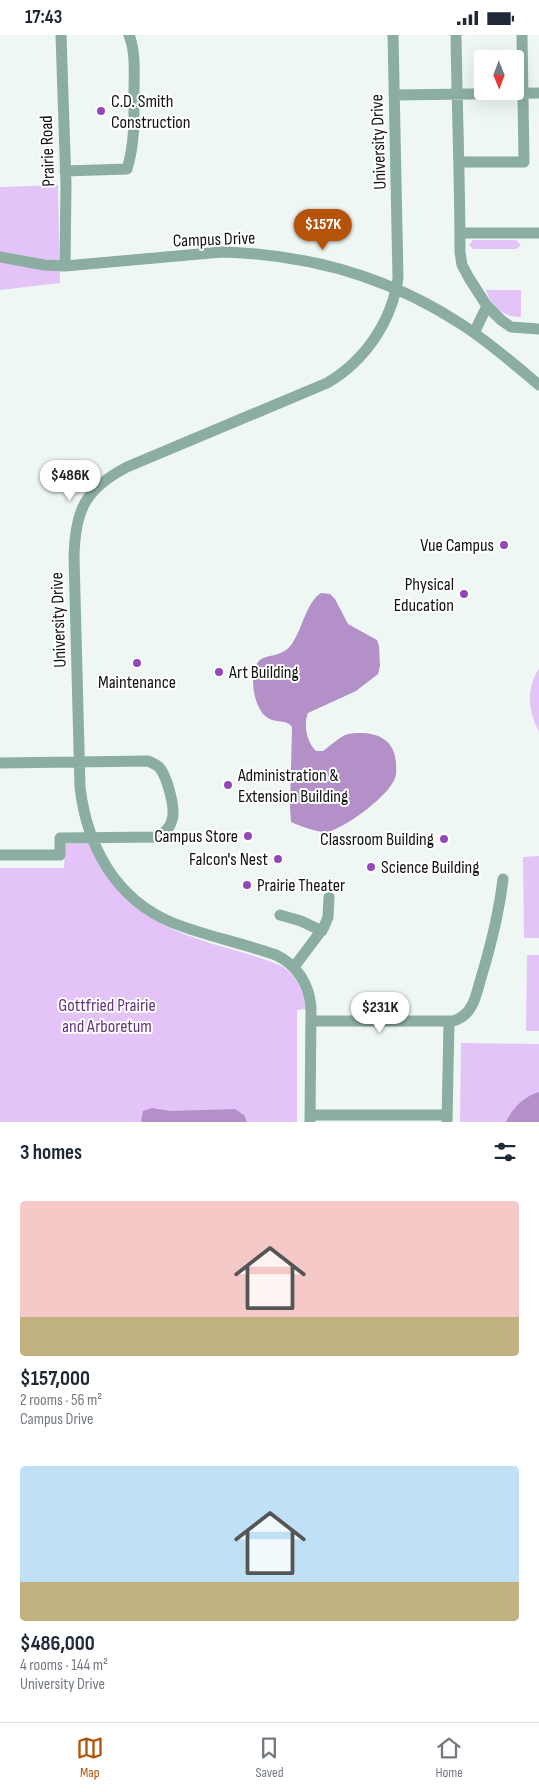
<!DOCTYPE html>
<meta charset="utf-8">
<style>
:root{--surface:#fff;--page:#f6f6f7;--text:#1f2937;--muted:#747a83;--line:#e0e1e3;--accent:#b45309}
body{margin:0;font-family:"Sofia Sans Condensed",sans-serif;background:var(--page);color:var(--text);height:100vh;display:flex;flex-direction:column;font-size:19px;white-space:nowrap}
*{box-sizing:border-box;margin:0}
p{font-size:16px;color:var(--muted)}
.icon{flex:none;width:28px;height:28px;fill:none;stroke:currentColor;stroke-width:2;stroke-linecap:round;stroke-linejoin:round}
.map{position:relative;height:1087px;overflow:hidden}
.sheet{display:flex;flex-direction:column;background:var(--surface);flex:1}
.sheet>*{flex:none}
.needle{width:32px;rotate:179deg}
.controls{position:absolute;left:474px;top:15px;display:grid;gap:10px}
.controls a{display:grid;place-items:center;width:50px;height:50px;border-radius:5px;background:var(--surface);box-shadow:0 5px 20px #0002;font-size:25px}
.price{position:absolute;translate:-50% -42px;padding:0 11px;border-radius:18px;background:#fff;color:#222;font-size:16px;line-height:32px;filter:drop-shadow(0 1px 2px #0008)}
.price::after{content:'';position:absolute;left:50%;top:30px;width:15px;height:11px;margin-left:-8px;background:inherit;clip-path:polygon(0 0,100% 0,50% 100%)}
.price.active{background:var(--accent);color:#fff}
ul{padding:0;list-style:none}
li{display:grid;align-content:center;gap:10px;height:265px;padding:0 20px}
li span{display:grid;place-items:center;height:155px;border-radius:5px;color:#555}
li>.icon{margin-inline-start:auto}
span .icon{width:90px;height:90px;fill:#fffc;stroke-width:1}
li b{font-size:21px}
h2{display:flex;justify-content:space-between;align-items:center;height:60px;padding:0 20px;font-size:21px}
.status{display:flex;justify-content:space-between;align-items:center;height:35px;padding:0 25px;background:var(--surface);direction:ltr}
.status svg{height:14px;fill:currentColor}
.tab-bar{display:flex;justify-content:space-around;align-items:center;height:70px;border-top:1px solid var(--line);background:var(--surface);font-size:14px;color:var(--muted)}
.tab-bar a{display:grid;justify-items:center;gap:2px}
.tab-bar .active{color:var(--accent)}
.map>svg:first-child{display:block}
.green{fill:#e4c3f8}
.water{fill:#b490c9}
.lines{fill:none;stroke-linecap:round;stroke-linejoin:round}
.minor{stroke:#8caea2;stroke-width:11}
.poi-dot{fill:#9348b9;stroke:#fff;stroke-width:2}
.labels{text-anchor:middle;stroke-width:4;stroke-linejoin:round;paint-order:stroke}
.poi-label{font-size:18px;fill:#111413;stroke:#fff;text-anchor:start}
.street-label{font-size:18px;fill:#111413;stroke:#fff}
.park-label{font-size:18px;fill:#64367c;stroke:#fff}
</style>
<div class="status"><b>17:43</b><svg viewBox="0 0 49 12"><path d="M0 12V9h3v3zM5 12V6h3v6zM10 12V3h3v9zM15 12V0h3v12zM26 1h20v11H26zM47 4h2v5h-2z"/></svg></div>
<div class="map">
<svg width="539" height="1087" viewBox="0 0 539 1087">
<rect width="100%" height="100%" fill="#eff7f4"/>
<path class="green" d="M58 150 60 248 0 255V152Z
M473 205H516L521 210 516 214H473L469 210Z
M486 255H521V282C503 282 491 272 486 255Z
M539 634V696C528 678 526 652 539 634Z
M89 808 152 883C191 908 239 913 282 931 297 942 304 955 306 974L297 975V1087H0V833H64L65 809Z
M539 821V903H524L523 822Z
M527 920H539V996H526Z
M461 1008 539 1009V1087H460Z"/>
<path class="water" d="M321 558 330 559 335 564 348 589 377 605 379 611 380 631 378 639 356 656 308 678C303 690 307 707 316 716H323C330 711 337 704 345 700 350 698 357 698 363 698 382 699 395 708 396 728 396 733 397 738 395 743 389 761 346 792 328 797 322 799 297 790 291 787L290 773 292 692C287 684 275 688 268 683 254 675 248 640 258 627 265 618 280 624 291 610 302 596 306 567 321 558Z
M539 1057V1087H506C512 1073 525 1061 539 1057Z
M152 1073 170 1076 235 1074 244 1080 247 1087H141L143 1076Z"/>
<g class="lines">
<path class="minor" d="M61 0 66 150 65 231
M456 0C457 73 460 145 460 217L462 230 469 243 487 271 501 285 511 292 539 294
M394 60 539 58
M459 127H524L522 0
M65 136 127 134C135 108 134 83 134 57 134 38 136 18 129 0
M460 198H539
M0 222 44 230 65 231 222 217C307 219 389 242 461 289 489 307 514 329 539 350
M474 298 487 271
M0 728 148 726C152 728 156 729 159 732 167 741 176 774 172 785 170 793 163 799 156 802L60 803V820H0
M280 880 301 886 322 896
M294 932 324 892 328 882 329 862
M311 986H453C460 984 467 979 471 972 476 964 478 953 481 943 491 910 499 878 503 844
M310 1080H447
M310 1087 311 972C309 949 297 930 276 920 242 908 206 901 173 888 115 864 87 811 80 752L74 522C75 475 85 454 127 432L327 348C365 326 392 286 398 243L393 0
M447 1087 449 986"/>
</g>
<g class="poi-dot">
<circle cx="101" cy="76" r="5"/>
<circle cx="504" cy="510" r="5"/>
<circle cx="464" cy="559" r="5"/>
<circle cx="137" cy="628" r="5"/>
<circle cx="219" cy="637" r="5"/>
<circle cx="228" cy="750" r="5"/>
<circle cx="248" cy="801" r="5"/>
<circle cx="444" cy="804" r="5"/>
<circle cx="278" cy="824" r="5"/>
<circle cx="371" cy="832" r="5"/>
<circle cx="247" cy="850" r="5"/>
</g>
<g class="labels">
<g class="poi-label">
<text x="111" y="72">C.D. Smith<tspan x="111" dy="21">Construction</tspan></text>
<text x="494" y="516" text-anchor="end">Vue Campus</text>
<text x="454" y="555" text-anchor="end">Physical<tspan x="454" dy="21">Education</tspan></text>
<text x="229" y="643">Art Building</text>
<text x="137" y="653" text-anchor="middle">Maintenance</text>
<text x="238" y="746">Administration &amp;<tspan x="238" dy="21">Extension Building</tspan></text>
<text x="238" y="807" text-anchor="end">Campus Store</text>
<text x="434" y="810" text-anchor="end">Classroom Building</text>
<text x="268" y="830" text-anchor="end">Falcon's Nest</text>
<text x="381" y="838">Science Building</text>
<text x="257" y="856">Prairie Theater</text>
</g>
<g class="street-label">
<text transform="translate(378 107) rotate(-92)" y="6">University Drive</text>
<text transform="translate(47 116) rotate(-92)" y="6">Prairie Road</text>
<text transform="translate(214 204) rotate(-2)" y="6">Campus Drive</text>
<text transform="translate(58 585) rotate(-92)" y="6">University Drive</text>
</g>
<g class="park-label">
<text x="107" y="976">Gottfried Prairie<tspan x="107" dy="21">and Arboretum</tspan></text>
</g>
</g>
</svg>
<div class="controls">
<a><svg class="needle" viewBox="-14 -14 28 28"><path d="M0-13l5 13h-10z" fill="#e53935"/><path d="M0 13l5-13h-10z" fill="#747a83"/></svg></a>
</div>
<b class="price active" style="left:323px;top:216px">$157K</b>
<b class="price" style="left:70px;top:467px">$486K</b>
<b class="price" style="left:380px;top:999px">$231K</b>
</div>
<section class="sheet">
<h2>3 homes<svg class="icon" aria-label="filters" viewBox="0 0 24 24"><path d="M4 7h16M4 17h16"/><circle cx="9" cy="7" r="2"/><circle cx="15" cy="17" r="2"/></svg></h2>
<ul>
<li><span style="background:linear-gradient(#f6c9c9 75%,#c2b280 0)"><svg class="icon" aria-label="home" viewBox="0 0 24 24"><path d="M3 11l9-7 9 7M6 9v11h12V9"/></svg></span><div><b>$157,000</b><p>2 rooms · 56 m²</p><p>Campus Drive</p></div></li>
<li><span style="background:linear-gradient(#bfe0f5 75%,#c2b280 0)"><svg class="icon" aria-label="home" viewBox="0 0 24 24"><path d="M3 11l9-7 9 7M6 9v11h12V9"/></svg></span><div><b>$486,000</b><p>4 rooms · 144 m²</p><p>University Drive</p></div></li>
</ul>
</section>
<nav class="tab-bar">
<a class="active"><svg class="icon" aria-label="map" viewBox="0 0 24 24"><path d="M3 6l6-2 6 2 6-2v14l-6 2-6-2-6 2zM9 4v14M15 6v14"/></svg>Map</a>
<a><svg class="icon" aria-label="saved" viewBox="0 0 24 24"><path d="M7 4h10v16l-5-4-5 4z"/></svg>Saved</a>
<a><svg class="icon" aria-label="home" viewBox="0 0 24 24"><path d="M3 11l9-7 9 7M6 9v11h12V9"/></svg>Home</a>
</nav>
